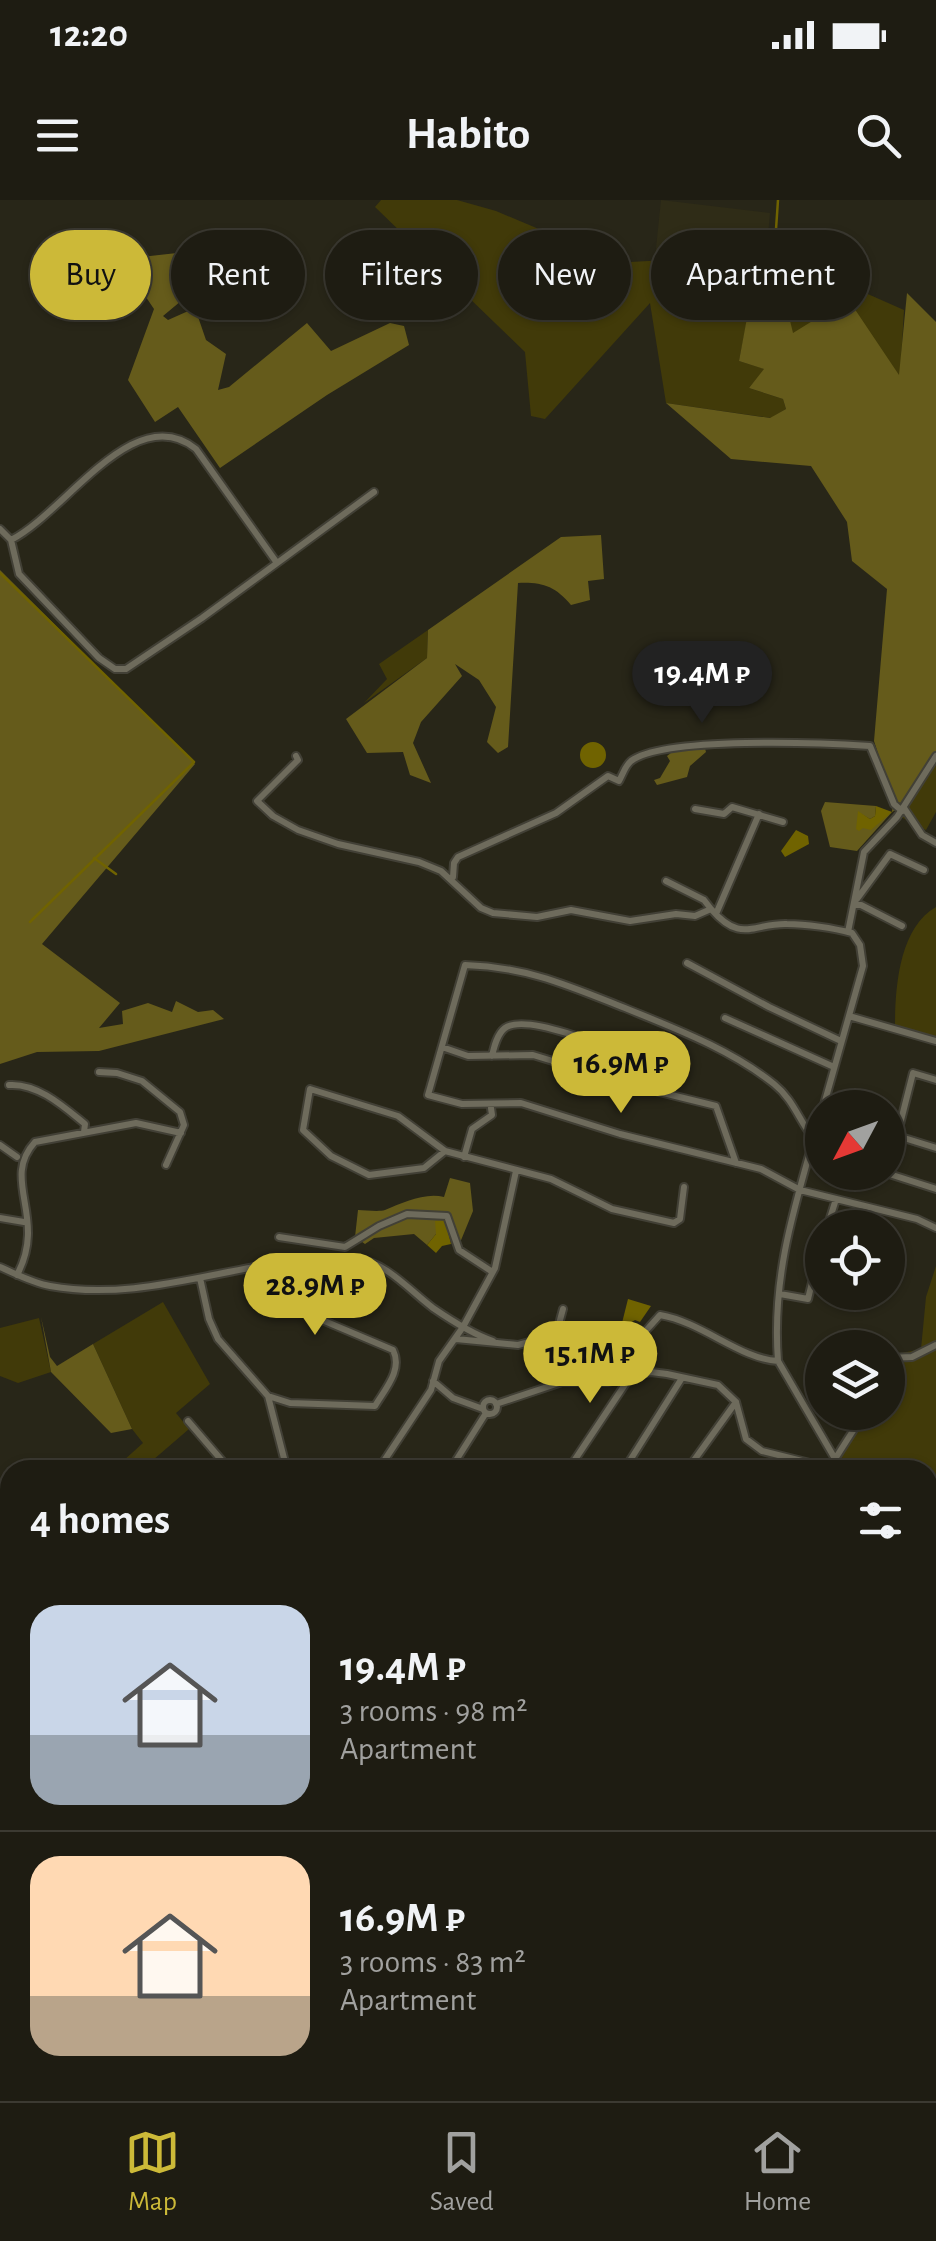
<!DOCTYPE html>
<meta charset="utf-8">
<style>
:root{--surface:#1e1c12;--page:#2b2920;--text:#f1f3f6;--muted:#a1a19f;--line:#3c3a32;--accent:#ccb938}
body{margin:0;font-family:"Alegreya Sans",sans-serif;background:var(--page);color:var(--text);height:100vh;display:flex;flex-direction:column;font-size:38px;white-space:nowrap}
*{box-sizing:border-box;margin:0}
p{font-size:32px;color:var(--muted)}
.icon{flex:none;width:55px;height:55px;fill:none;stroke:currentColor;stroke-width:2;stroke-linecap:round;stroke-linejoin:round}
.map{position:relative;flex:1;overflow:hidden}
.sheet{position:absolute;left:0px;top:1260px;width:938px;height:642px;display:flex;flex-direction:column;background:var(--surface);border-radius:30px 30px 0 0;box-shadow:0 2px 8px #0004,0 0 0 2px var(--line)}
.sheet>*{flex:none}
.hud{position:absolute;left:30px;top:30px;width:878px;height:90px;display:flex;gap:20px}
.needle{width:65px;rotate:229deg}
.fabs{position:absolute;left:805px;top:890px;display:grid;gap:20px}
.fabs a{display:grid;place-items:center;width:100px;height:100px;border-radius:50%;background:var(--surface);box-shadow:0 2px 8px #0004,0 0 0 2px var(--line);font-size:50px}
.price{position:absolute;translate:-50% -85px;padding:0 22px;border-radius:35px;background:var(--accent);color:#111;font-size:32px;line-height:65px;filter:drop-shadow(0 2px 5px #0008)}
.price::after{content:'';position:absolute;left:50%;top:60px;width:30px;height:22px;margin-left:-15px;background:inherit;clip-path:polygon(0 0,100% 0,50% 100%)}
.price.active{background:#222;color:#fff}
ul{padding:0;list-style:none}
li{display:flex;align-items:center;gap:30px;height:250px;padding:0 30px}
li+li{border-top:2px solid var(--line)}
li span{display:grid;place-items:center;flex:none;width:280px;height:200px;border-radius:30px;color:#555}
li>.icon{margin-inline-start:auto}
span .icon{width:120px;height:120px;fill:#fffc;stroke-width:1}
li b{font-size:42px}
h2{display:flex;justify-content:space-between;align-items:center;height:120px;padding:0 30px;font-size:42px}
.tag{padding:0 35px;border-radius:45px;background:var(--surface);box-shadow:0 2px 8px #0004,0 0 0 2px var(--line);font-size:35px;line-height:90px}
.tag.active{background:var(--accent);color:#111}
.status{display:flex;justify-content:space-between;align-items:center;height:70px;padding:0 50px;background:var(--surface);direction:ltr}
.status svg{height:28px;fill:currentColor}
header{display:flex;justify-content:space-between;align-items:center;height:130px;padding:0 30px;background:var(--surface);font-size:45px;font-weight:600}
.menu{display:flex;justify-content:space-around;align-items:center;height:140px;border-top:2px solid var(--line);background:var(--surface);font-size:28px;color:var(--muted)}
.menu a{display:grid;justify-items:center;gap:5px}
.menu .active{color:var(--accent)}
.map>svg:first-child{display:block}
.built{fill:#2f2c17}
.green{fill:#413a09}
.forest{fill:#655b1b}
.water{fill:#706300}
.lines{fill:none;stroke-linecap:round;stroke-linejoin:round}
.stream{stroke:#706300;stroke-width:2.5}
.minor-casing{stroke:#424036;stroke-width:10}
.minor{stroke:#6e6b5c;stroke-width:6}
</style>
<div class="status"><b>12:20</b><svg viewBox="0 0 49 12"><path d="M0 12V9h3v3zM5 12V6h3v6zM10 12V3h3v9zM15 12V0h3v12zM26 1h20v11H26zM47 4h2v5h-2z"/></svg></div>
<header><svg class="icon" aria-label="menu" viewBox="0 0 24 24"><path d="M4 6h16M4 12h16M4 18h16"/></svg>Habito<svg class="icon" aria-label="search" viewBox="0 0 24 24"><circle cx="10" cy="10" r="6"/><path d="M15 15l6 6"/></svg></header>
<div class="map">
<svg width="936" height="1901" viewBox="0 0 936 1901">
<rect width="100%" height="100%" fill="#282618"/>
<path class="built" d="M661 0 770 13 767 47 655 58Z
M928 1862 936 1864V1901H905L906 1893 928 1892Z"/>
<path class="green" d="M381 0H457L496 11 579 46 593 64 777 54 904 110 900 177 793 134 753 91 739 161 765 169 749 188 783 199 786 209 771 218 666 203 650 103 545 219 531 216 525 152 375 7Z
M428 430 427 458 364 503 387 479 379 464Z
M936 559V612L926 630 897 615Z
M936 707V837L895 826C895 788 899 728 936 707Z
M936 1066V1484L928 1463V1270H844L839 1262 865 1213 888 1212V1156L921 1149 926 1097Z
M163 1102 210 1184 176 1213 189 1229 153 1260 160 1270H113L143 1243 132 1229 93 1144Z
M39 1118 51 1172 18 1183 0 1176V1128Z
M928 1647 936 1661 933 1684 936 1688V1755L928 1748Z"/>
<path class="forest" d="M195 51 193 91 163 116 168 120 195 108 206 140 226 154 218 190 229 187 307 123 331 151 390 123 404 126 409 145 327 195 220 268 178 207 155 222 128 180 154 109 127 69 132 58Z
M752 91 786 104 793 133 848 99 899 175 907 93 936 122V552L901 607 892 612 857 651 830 647 821 611 825 602 876 606 875 616 870 619 858 612 863 628 892 612 893 599 874 541 887 389 852 361 847 322 811 266 731 259 666 203 770 218 786 209 783 199 749 188 764 169 739 161Z
M601 335 604 379 588 381 590 400 571 405C555 386 542 382 518 383L508 547 498 553 487 542 496 507 479 480 455 464 462 476 421 522 413 543 431 583 410 575 403 552 367 553 346 519 427 458 428 430 561 337Z
M0 370 195 564 42 744 120 803 99 828 123 824 122 811 148 803 172 812 176 801 198 812 213 810 224 819 99 851 37 852 0 864Z
M704 545 706 552 690 566 687 577 657 585 654 580 660 578 670 561 667 556 676 549Z
M450 978 470 983 473 1011 457 1050 456 1038 451 1044 450 1031 436 1034 427 1045 414 1034 374 1038 365 1044 355 1037 358 1010C366 1010 378 1012 385 1010 402 1003 425 992 444 997Z
M41 1117 50 1157 57 1166 93 1144 132 1229 111 1233 51 1172Z
M248 1892 346 1893 358 1901H251Z
M566 1892H899V1901H559Z
M546 1893 555 1895 550 1901H365L353 1893Z"/>
<path class="water" d="M580 555a13 13 0 1 1 26 0a13 13 0 1 1-26 0Z
M876 606 892 612 871 630 863 628 859 631 856 629 858 611 870 619 875 616Z
M796 630 808 636 809 644 785 657 781 651Z
M445 1019 451 1044 442 1046 436 1053 427 1045 436 1034 435 1021Z
M628 1099 651 1106 640 1122 635 1120 627 1125 622 1123Z"/>
<g class="lines">
<path class="stream" d="M775 44 778 0
M0 373 194 562 30 722
M94 658 116 674"/>
<g class="minor-casing">
<path id="minor" d="M0 329 11 340 19 374 99 458 115 469H126L202 418 374 292
M11 340C66 312 134 199 196 249L277 363
M296 556 298 560 257 601 273 616 298 630 338 644 419 662 441 671 481 708 493 713 537 717 571 710 630 721 676 714 695 716 711 709C741 744 753 723 787 724 806 724 833 728 852 733L860 745 863 766 823 908
M904 608 922 635 936 643
M695 609 724 614 732 607 783 622
M453 677 454 663 458 657 556 613 608 576 619 581C623 574 625 566 631 561 664 536 824 543 870 546L894 604 902 611
M666 681 704 700 711 709
M857 699 890 654 924 670
M854 705H861L902 726
M716 714 759 614
M848 732 864 652 897 617 936 556
M687 763 769 807 841 841
M849 816 936 841
M725 818 834 867
M442 847 468 856 533 855 635 886 716 906 736 963
M492 856C494 847 497 834 505 828 530 810 633 859 661 870L664 875 660 892
M99 872 117 873 142 881 180 912 184 925 166 965
M9 885C38 883 64 907 85 924L84 932
M822 910C798 996 771 1071 778 1161L841 1269
M888 933 936 948
M897 936 913 873 936 880
M814 939C799 921 794 900 774 884 730 849 676 829 625 808 567 785 527 767 465 765L428 895 462 904 521 903 620 934 761 969 800 990 917 1019 936 1028
M0 945 17 957
M445 951 424 968 369 975 331 956 303 930 310 889 398 916 445 951 551 979 612 1009 674 1023 680 1019 684 987
M464 957 472 929 492 915 491 908
M883 972 936 989
M0 1018 24 1022
M827 1028 836 999
M279 1037 345 1047 379 1026 407 1014 447 1016 459 1050 491 1071
M265 1065 270 1091 277 1101 393 1150C403 1170 385 1189 375 1206L290 1203 268 1196
M0 1067C16 1074 33 1083 50 1086 154 1105 253 1052 356 1059 386 1062 409 1090 433 1108 452 1121 472 1134 493 1141
M17 1075C48 1017 0 980 35 942L136 923 181 933
M200 1078 209 1119 218 1139 268 1196 287 1270
M780 1094 808 1099 822 1042
M556 1135 563 1109
M456 1139 518 1145 556 1135 608 1145H633L660 1115C702 1122 740 1159 778 1161
M888 1158 912 1157 936 1145
M433 1181 453 1198 483 1209
M483 1207a7 7 0 1 1 14 0a7 7 0 1 1-14 0Z
M496 1204 562 1182H608L651 1172 667 1174 718 1185 736 1202 746 1239 762 1251 822 1266 839 1267
M188 1221 230 1270
M835 1259 865 1212
M378 1270 431 1190 439 1161 463 1127 495 1068 516 971
M450 1270 486 1213
M568 1270 638 1165 633 1145
M624 1270 682 1178
M687 1270 736 1202
M928 1471 936 1491
M928 1498 936 1497
M0 1566 10 1581
M928 1623 931 1633
M928 1637 936 1630
M0 1669 10 1673
M0 1717 10 1721
M928 1723 936 1729
M928 1770 936 1773
M0 1823 10 1828
M147 1892 166 1901"/>
</g>
<use href="#minor" class="minor"/>
</g>
</svg>
<div class="fabs">
<a><svg class="needle" viewBox="-14 -14 28 28"><path d="M0-13l5 13h-10z" fill="#e53935"/><path d="M0 13l5-13h-10z" fill="#a1a19f"/></svg></a>
<a><svg class="icon" aria-label="locate" viewBox="0 0 24 24"><circle cx="12" cy="12" r="6"/><path d="M12 2v4M12 18v4M2 12h4M18 12h4"/></svg></a>
<a><svg class="icon" aria-label="layers" viewBox="0 0 24 24"><path d="M12 4l9 5-9 5-9-5zM3 14l9 5 9-5"/></svg></a>
</div>
<b class="price active" style="left:702px;top:526px">19.4M ₽</b>
<b class="price" style="left:621px;top:916px">16.9M ₽</b>
<b class="price" style="left:315px;top:1138px">28.9M ₽</b>
<b class="price" style="left:590px;top:1206px">15.1M ₽</b>
<div class="hud">
<a class="tag active">Buy</a>
<a class="tag">Rent</a>
<a class="tag">Filters</a>
<a class="tag">New</a>
<a class="tag">Apartment</a>
</div>
<section class="sheet">
<h2>4 homes<svg class="icon" aria-label="filters" viewBox="0 0 24 24"><path d="M4 7h16M4 17h16"/><circle cx="9" cy="7" r="2"/><circle cx="15" cy="17" r="2"/></svg></h2>
<ul>
<li><span style="background:linear-gradient(#c9d6e8 65%,#9aa5b1 0)"><svg class="icon" aria-label="home" viewBox="0 0 24 24"><path d="M3 11l9-7 9 7M6 9v11h12V9"/></svg></span><div><b>19.4M ₽</b><p>3 rooms · 98 m²</p><p>Apartment</p></div></li>
<li><span style="background:linear-gradient(#ffd9b3 70%,#b9a48a 0)"><svg class="icon" aria-label="home" viewBox="0 0 24 24"><path d="M3 11l9-7 9 7M6 9v11h12V9"/></svg></span><div><b>16.9M ₽</b><p>3 rooms · 83 m²</p><p>Apartment</p></div></li>
</ul>
</section>
</div>
<nav class="menu">
<a class="active"><svg class="icon" aria-label="map" viewBox="0 0 24 24"><path d="M3 6l6-2 6 2 6-2v14l-6 2-6-2-6 2zM9 4v14M15 6v14"/></svg>Map</a>
<a><svg class="icon" aria-label="saved" viewBox="0 0 24 24"><path d="M7 4h10v16l-5-4-5 4z"/></svg>Saved</a>
<a><svg class="icon" aria-label="home" viewBox="0 0 24 24"><path d="M3 11l9-7 9 7M6 9v11h12V9"/></svg>Home</a>
</nav>
